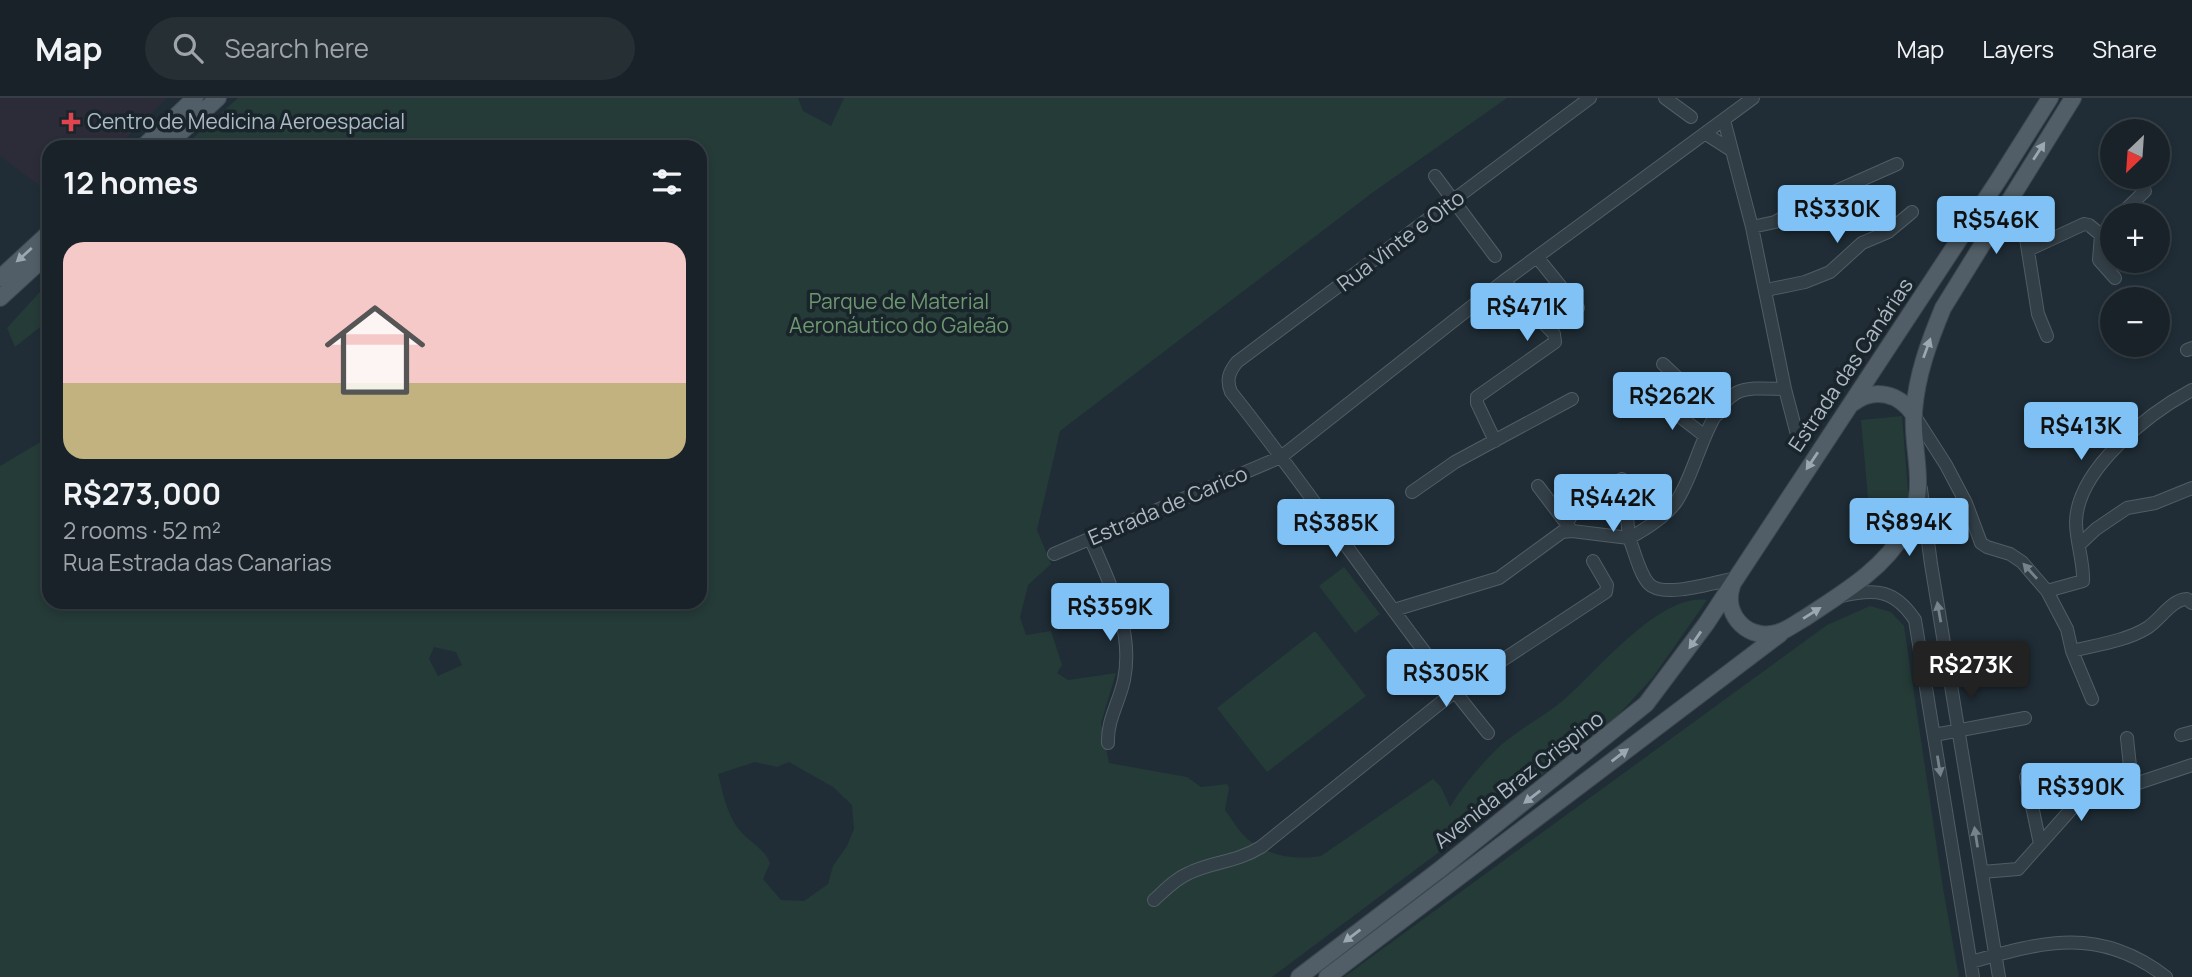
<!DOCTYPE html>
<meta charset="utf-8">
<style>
:root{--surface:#182228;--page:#252f34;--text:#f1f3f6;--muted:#9fa4a8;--line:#363f45;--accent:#80c2f6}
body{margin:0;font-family:Manrope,sans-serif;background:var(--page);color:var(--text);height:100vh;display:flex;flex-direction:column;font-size:26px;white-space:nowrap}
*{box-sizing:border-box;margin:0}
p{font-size:23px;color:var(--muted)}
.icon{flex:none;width:38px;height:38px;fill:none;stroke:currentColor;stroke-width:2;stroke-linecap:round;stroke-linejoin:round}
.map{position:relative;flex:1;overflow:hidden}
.panel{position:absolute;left:42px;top:42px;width:665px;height:469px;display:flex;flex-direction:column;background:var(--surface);border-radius:21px;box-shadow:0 4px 10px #0003,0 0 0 2px var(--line)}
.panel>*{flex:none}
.needle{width:46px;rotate:205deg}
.buttons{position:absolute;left:2100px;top:21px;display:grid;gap:14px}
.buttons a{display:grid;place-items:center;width:70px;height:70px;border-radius:50%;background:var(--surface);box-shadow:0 4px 10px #0003,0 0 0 2px var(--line);font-size:35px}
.price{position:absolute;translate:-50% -60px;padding:0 16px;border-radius:7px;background:var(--accent);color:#111;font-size:23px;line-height:46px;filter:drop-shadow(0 2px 4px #0008)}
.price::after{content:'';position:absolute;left:50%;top:42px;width:21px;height:16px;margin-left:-10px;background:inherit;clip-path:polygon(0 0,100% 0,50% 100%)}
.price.active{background:#222;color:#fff}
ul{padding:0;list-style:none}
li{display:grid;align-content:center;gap:14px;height:371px;padding:0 21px}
li span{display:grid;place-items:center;height:217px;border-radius:21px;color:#555}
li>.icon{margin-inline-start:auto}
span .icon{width:126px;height:126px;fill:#fffc;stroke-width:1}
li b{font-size:30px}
h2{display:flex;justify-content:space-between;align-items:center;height:84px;padding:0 21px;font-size:30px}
header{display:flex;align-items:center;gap:42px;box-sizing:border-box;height:98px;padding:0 35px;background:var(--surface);border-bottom:2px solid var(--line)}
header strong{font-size:33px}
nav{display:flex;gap:38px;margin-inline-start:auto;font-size:24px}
.search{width:490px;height:63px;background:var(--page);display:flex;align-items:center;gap:18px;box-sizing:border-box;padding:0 24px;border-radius:38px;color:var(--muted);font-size:26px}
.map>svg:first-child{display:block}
.medical{fill:#2b2c38}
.green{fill:#253b38;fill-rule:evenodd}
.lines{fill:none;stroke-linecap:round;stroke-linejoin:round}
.minor-casing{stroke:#515d65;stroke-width:14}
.major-casing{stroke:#3d4850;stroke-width:18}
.minor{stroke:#333f47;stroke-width:12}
.major{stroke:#515e67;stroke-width:16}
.oneway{fill:#9ba8b1}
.oneway2{fill:#76838c}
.health-dot{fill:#e0444e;stroke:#19242b;stroke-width:2.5}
.labels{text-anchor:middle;stroke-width:7;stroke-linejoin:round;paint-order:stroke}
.poi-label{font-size:21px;fill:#adbac4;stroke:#19242b;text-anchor:start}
.street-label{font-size:21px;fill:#adbac4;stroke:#19242b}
.park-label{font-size:21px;fill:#6e9870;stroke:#19242b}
</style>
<header>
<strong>Map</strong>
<div class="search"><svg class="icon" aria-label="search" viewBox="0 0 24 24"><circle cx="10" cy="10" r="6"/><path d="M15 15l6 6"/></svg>Search here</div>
<nav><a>Map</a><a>Layers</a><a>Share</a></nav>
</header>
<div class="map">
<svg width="2192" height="879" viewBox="0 0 2192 879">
<rect width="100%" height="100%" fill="#202d36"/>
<path class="medical" d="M0 0H167L117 49H49V95L0 58Z"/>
<path class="green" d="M238 0H798L803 13 831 28 844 0H1507L1372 95 1060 333 1037 432 1051 466 1028 487 1020 519 1026 537 1051 533 1062 567 1057 575 1068 582 1116 575 1101 625 1109 665 1187 679 1201 689 1227 686 1229 690 1225 712C1232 721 1240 736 1250 743 1272 759 1295 762 1321 758L1433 681 1441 689 1450 709C1464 686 1481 666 1501 647 1521 630 1546 617 1566 600 1599 571 1660 495 1707 502L1653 579 1610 626 1272 879H0V368L49 339V504H700V49H183ZM434 549 456 554 462 567 438 578 429 561ZM755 664 777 669 789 664 833 689 852 707 854 731 847 748 833 768 828 786 804 803 781 802 763 781 770 765C764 751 754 747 744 737 727 720 724 698 718 676Z
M49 184V222L15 249 7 230Z
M1902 318 1909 407 1869 410 1861 322Z
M1344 469 1380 516 1355 535 1319 488Z
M1870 508 1891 514 1904 528 1943 790 1959 879H1344L1827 527Z
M1315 533 1366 598 1267 674 1217 610Z"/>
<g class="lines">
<g class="minor-casing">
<path id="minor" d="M1665 0 1691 19
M1724 22 1752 129 1785 291 1800 348
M1706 36 1731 52
M1435 78 1495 158
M2012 95 2024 128 2038 216 2047 238
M2120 117 2145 93
M1752 129 1775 124 1816 102 1897 66
M2101 137 2099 162 2115 180
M2028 152 2084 126 2089 127 2101 137 2112 125
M1537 159 1578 210
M1766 192 1805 184 1830 174 1862 145 1888 134 1912 114
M2187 252 2192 250
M1663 266 1717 317
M1661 304 1705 338
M1914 317 1946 367 1966 405 1981 445 1987 449 2010 456 2022 464 2047 493 2067 531 2072 553 2092 601
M1495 343 1477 305V299L1555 244 1554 236 1504 183
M1538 388 1572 433 1629 440 1626 408
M1921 391 1931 466 1999 879
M1412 394 1455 364 1572 301
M1567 425 1577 408 1590 396 1622 381
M1091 442C1110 486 1134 532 1124 582 1119 605 1107 622 1108 645
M2079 447 2096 431 2127 410 2155 405 2192 390
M1054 456 1281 359 1504 183 1753 0
M1736 480C1716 484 1663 501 1649 486 1639 475 1635 454 1629 440 1646 431 1665 419 1676 404 1697 374 1705 313 1736 295 1749 288 1771 291 1785 291
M2047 493 2083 483C2084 464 2076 444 2076 424 2077 371 2149 315 2192 292
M1842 498C1876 490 1895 492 1915 522L1973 879
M1394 512 1499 480 1562 434 1572 433
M2072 553C2096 547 2126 543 2147 530 2160 522 2172 501 2187 501L2192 505
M1488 635C1398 525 1320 406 1231 294 1226 282 1229 274 1237 264L1590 0
M1934 637 2025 620
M2181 637 2192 634
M2127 640 2132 687
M2026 679 2040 746
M1982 774 2018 771 2074 708 2091 695 2132 687 2192 667
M1154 802C1165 792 1175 781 1189 775 1214 763 1235 765 1261 749L1454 594 1606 494 1607 487 1593 463
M1971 864C2044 843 2100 828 2166 879"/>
</g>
<g class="major-casing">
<path id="major" d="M143 49 195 0
M165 49 218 0
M0 180 49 135
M0 200 49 155
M1853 305C1874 289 1899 295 1914 317
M1732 488C1728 500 1730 513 1738 523 1746 533 1759 538 1771 536 1784 535 1794 526 1805 520 1841 496 1883 472 1905 433 1930 390 1911 356 1914 313 1917 276 1929 244 1943 210L2073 0
M1299 879 1438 773 1646 606 1706 526 1999 81 2050 0
M1327 879 1780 536"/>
</g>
<use href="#minor" class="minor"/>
<use href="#major" class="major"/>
</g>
<defs><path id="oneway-solid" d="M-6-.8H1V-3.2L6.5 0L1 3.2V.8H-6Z" transform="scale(1.75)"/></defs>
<g class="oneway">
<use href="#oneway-solid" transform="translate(2039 53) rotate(-57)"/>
<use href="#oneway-solid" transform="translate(24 157) rotate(138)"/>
<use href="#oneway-solid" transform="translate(1927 250) rotate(-70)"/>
<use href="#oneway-solid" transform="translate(1812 363) rotate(124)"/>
<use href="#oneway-solid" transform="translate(1812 515) rotate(-32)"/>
<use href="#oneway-solid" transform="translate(1695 542) rotate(125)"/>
<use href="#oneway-solid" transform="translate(1620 657) rotate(-37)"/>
<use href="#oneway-solid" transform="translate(1532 699) rotate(142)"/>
<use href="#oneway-solid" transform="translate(1352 838) rotate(143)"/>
</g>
<g class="oneway2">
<use href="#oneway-solid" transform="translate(2030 473) rotate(-132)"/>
<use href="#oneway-solid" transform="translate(1939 514) rotate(-100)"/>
<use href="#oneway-solid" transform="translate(1939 668) rotate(81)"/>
<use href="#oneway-solid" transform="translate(1976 739) rotate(-99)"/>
</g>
<path class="health-dot" d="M67.5 13.5h7v7h7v7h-7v7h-7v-7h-7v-7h7z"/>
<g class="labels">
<g class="poi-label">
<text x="87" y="31">Centro de Medicina Aeroespacial</text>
</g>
<g class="street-label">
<text transform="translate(1401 143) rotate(-37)" y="7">Rua Vinte e Oito</text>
<text transform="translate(1851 267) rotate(-56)" y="7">Estrada das Canárias</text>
<text transform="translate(1168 408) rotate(-23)" y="7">Estrada de Carico</text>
<text transform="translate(1519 682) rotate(-38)" y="7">Avenida Braz Crispino</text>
</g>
<g class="park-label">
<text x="899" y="211">Parque de Material<tspan x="899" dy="24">Aeronáutico do Galeão</tspan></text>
</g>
</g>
</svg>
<div class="buttons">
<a><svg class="needle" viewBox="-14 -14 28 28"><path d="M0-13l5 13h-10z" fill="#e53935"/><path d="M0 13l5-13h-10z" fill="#9fa4a8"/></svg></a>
<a>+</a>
<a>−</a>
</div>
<b class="price" style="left:1837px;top:147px">R$330K</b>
<b class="price" style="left:1996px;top:158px">R$546K</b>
<b class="price" style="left:1527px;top:245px">R$471K</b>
<b class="price" style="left:1672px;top:334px">R$262K</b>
<b class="price" style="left:2081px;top:364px">R$413K</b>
<b class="price" style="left:1613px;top:436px">R$442K</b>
<b class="price" style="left:1909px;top:460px">R$894K</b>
<b class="price" style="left:1336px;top:461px">R$385K</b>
<b class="price" style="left:1110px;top:545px">R$359K</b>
<b class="price active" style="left:1971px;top:603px">R$273K</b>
<b class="price" style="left:1446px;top:611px">R$305K</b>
<b class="price" style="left:2081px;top:725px">R$390K</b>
<section class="panel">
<h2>12 homes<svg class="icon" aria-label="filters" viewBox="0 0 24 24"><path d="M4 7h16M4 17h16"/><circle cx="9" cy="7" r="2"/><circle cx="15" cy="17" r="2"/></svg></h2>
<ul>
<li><span style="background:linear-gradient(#f6c9c9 65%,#c2b280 0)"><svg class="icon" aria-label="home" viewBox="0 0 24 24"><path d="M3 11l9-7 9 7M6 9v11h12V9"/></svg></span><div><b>R$273,000</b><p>2 rooms · 52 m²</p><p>Rua Estrada das Canarias</p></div></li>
</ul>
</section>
</div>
